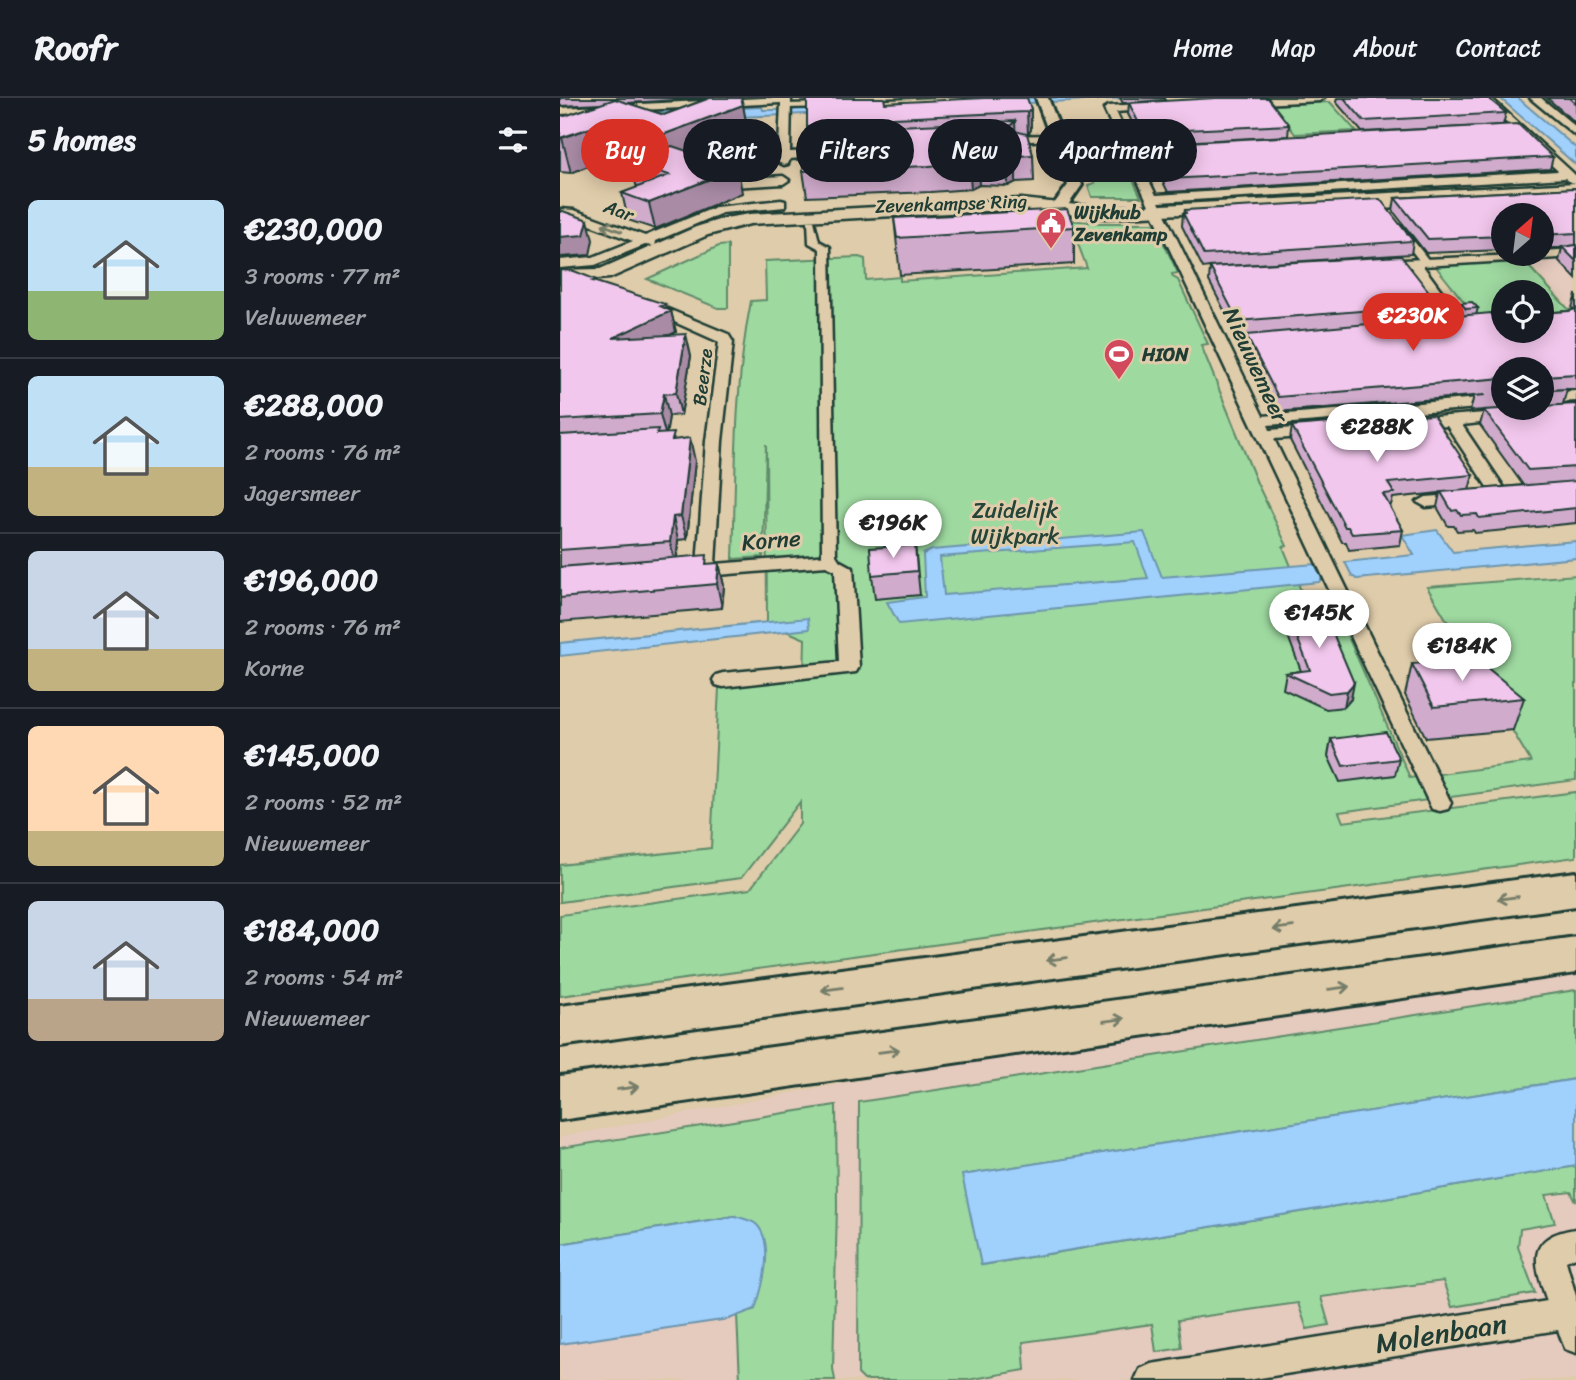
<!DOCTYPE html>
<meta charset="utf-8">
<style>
:root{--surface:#171b24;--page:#242831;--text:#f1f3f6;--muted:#9ea1a6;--line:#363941;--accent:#d93025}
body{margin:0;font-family:Sriracha,sans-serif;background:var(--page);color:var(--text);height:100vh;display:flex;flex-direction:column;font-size:26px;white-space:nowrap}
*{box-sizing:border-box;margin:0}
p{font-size:23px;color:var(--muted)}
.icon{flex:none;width:38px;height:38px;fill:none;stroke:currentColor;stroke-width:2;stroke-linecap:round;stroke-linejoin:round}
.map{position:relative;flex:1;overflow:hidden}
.details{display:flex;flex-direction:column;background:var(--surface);width:560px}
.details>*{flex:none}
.hud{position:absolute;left:21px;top:21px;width:665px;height:63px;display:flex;gap:14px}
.needle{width:46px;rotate:28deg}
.controls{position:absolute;left:931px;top:105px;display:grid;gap:14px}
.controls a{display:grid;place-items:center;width:63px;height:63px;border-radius:50%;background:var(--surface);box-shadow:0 4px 18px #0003;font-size:35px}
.price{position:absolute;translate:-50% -60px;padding:0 16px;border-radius:24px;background:#fff;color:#222;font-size:23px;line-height:46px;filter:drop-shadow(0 2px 4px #0008)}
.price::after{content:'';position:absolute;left:50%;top:42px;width:21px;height:16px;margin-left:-10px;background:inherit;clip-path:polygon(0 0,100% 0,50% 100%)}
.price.selected{background:var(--accent);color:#fff}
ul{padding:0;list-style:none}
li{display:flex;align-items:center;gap:21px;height:175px;padding:0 28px}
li+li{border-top:2px solid var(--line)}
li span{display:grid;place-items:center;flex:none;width:196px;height:140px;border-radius:10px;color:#555}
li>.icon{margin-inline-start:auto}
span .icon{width:84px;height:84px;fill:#fffc;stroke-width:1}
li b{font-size:30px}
h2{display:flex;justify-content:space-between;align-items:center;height:84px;padding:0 28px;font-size:30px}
.tag{padding:0 24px;border-radius:32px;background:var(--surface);box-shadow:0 4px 18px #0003;font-size:24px;line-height:63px}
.tag.selected{background:var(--accent);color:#fff}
header{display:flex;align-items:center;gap:42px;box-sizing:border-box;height:98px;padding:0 35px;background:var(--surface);border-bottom:2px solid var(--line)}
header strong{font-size:33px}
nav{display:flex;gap:38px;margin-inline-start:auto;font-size:24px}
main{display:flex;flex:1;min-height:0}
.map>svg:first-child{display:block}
.built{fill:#e5cabe}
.green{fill:#9ed9a0;stroke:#5e8b6a;stroke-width:2}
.water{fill:#a0d0fc;stroke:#6c95ac;stroke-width:2;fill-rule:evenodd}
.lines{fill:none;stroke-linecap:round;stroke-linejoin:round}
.pedestrian-casing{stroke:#1f3d34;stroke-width:5}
.minor-casing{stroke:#1f3d34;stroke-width:5}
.tertiary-casing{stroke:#1f3d34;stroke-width:6}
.secondary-casing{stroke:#1f3d34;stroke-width:5}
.motorway-casing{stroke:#1f3d34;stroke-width:6}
.pedestrian{fill:#dfccaa;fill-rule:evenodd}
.minor{fill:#dfccaa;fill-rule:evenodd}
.tertiary{fill:#dfccaa;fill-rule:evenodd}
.secondary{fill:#dfccaa;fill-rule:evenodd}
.motorway{fill:#dfccaa;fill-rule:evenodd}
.wall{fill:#d0abcc;stroke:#1f3d34;stroke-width:2;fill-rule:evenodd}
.shaded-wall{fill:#a98ba6;stroke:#1f3d34;stroke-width:2}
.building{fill:#f2c7ed;stroke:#1f3d34;stroke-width:2}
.oneway{stroke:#757d69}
.labels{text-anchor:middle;stroke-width:6;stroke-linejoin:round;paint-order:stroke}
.far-street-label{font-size:19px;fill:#1f3d34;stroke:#dfccaa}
.far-poi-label{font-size:19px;font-weight:bold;fill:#1f3d34;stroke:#dfccaa;text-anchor:start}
.street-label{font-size:23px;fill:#1f3d34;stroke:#dfccaa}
.park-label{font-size:23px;fill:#254539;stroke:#dfccaa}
.near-street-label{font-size:28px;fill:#1f3d34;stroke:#dfccaa}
</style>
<header>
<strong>Roofr</strong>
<nav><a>Home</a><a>Map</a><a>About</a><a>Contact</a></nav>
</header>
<main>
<section class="details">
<h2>5 homes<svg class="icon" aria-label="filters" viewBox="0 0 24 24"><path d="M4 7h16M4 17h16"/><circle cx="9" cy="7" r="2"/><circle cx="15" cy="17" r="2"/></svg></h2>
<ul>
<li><span style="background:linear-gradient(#bfe0f5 65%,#8fb573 0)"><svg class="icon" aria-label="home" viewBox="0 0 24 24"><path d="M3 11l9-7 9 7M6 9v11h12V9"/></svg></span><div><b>€230,000</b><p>3 rooms · 77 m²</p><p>Veluwemeer</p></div></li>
<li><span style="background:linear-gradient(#bfe0f5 65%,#c2b280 0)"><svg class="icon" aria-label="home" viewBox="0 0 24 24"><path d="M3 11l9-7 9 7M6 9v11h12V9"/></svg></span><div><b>€288,000</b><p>2 rooms · 76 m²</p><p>Jagersmeer</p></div></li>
<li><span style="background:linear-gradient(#c9d6e8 70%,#c2b280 0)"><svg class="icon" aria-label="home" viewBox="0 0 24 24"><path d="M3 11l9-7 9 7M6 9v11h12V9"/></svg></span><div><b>€196,000</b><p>2 rooms · 76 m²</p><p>Korne</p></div></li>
<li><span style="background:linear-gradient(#ffd9b3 75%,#c2b280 0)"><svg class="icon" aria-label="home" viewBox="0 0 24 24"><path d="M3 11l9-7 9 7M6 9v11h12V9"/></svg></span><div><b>€145,000</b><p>2 rooms · 52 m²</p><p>Nieuwemeer</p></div></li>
<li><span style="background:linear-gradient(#c9d6e8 70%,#b9a48a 0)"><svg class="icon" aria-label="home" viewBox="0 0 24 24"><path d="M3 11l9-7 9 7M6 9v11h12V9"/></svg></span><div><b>€184,000</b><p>2 rooms · 54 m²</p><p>Nieuwemeer</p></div></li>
</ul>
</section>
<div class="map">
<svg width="1016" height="1282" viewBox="0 0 1016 1282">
<rect width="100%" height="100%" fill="#dfccaa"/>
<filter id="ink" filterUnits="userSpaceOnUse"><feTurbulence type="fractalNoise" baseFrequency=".0143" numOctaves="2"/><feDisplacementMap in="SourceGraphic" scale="14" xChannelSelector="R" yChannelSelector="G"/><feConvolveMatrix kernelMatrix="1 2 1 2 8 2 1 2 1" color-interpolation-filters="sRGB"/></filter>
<g filter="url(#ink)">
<path class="built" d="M1016 159V214H1014L965 161Z
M1016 846V1282H0V1039Z"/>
<path class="green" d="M770 4 796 33 735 36 713 7Z
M203 54V79L169 81 141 67 169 56Z
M561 55 581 99H532L528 87 535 85 520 57Z
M509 122 539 125H594L618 175 612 176 613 179 618 182 648 246 641 247 697 385 727 448 723 449 747 507 721 514 775 509 850 680 971 664 867 489 1016 477V682L779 714 783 724 1016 694V759L0 898V817L190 791 240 726V704L181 780 0 804V767L151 750 159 590 244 581 245 541 207 525 206 346 203 459 173 461C176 375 174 287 191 203L206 202 205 163 299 159 305 161 306 182 340 179V183L527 170Z
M168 147V210H158L87 181 159 148Z
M961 160 1011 214 982 216V194H943V219L917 220 873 165Z
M1016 892V981L403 1077 422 1167 1016 1068V1104L1011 1094 986 1097 995 1125 960 1131 958 1149 975 1195 892 1209 883 1183 761 1199 769 1227 747 1231 738 1205 618 1222 622 1250 596 1254 592 1226 463 1244 465 1272 408 1282H304L298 1276 299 1004Z
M276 1007 277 1109 273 1271 275 1282H180L177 1217 195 1211 175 1118 0 1146V1050Z"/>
<path class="water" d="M448 0H570L0 28V19L202 9 203 12H217Z
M940 0H958L1016 50V67Z
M877 432 893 454 1016 443V460L797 481 792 478 785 464 854 457 842 437Z
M584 434 602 479 755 466 762 480 759 484 339 526 327 504 365 499 363 456 372 452ZM575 444 588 480 384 497 380 459Z
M248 520 249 531 0 558V545Z
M1016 981V1068L421 1167 402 1077Z
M175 1118C181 1120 191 1122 196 1126 215 1144 203 1189 195 1211L169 1221 0 1246V1146Z"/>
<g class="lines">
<g class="pedestrian-casing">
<path id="pedestrian" d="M376 0H442L438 2 305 7 301 5 305 3Z
M269 5 272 9 226 10 222 8 226 6Z
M248 123H254L259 143 270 149 276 457 281 465 274 469 269 468 262 457 260 151 249 145Z
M836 128H842L870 164 868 166H862L834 130Z"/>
</g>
<g class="minor-casing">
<path id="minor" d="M203 0H231L230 54 271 52 277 55 275 57 230 61 228 66 224 67 218 64 219 55 168 58 138 71 172 81 223 78 229 82 223 86 171 89 121 71 166 52 219 48 221 5 0 16V10Z
M698 0H764L759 3 681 7 676 4 681 1Z
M920 0H931L1012 74 1016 78V85L1010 84 1005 80 599 104 703 318 943 298V308L708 327 710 332 758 328 766 333 758 338 714 341 891 705 888 711 880 713 872 711 869 705 544 11 549 8 596 5 601 8 596 11 556 14 596 97 998 73Z
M970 0H981L1016 29V38Z
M497 37 501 38V42L439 44 434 41 439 38Z
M861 101 865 102V108L796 113 790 109 796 105Z
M221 102 225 103V109L162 115 96 143 95 148 85 147 35 167 0 170V162L33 159 73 143 9 119H0V111L14 112 85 138 156 109Z
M1016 151V159L863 168 906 226 899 230 894 229 850 169 819 171 812 167 819 163 982 156V153Z
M86 202 168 236 173 244 162 343 155 466 269 457 293 470 299 569 296 574 163 589 156 587 153 582 156 577 163 575 279 564 275 472 266 468 146 478H125L122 474 125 470 137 468 146 343 159 244 81 209 79 206Z
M1016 293V303L982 305V295Z
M950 313 956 315 958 318 956 321 902 327 949 397 941 402 935 401 887 328 850 331 842 326 850 321Z
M906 396 912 397 914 401 912 405 866 409 857 404 866 399Z
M1016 1131V1159L1006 1163 1016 1198V1255L1005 1251 998 1232 688 1282H575L580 1271 591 1266 987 1203C974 1165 965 1138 1016 1131Z"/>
</g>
<g class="tertiary-casing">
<path id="tertiary" d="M476 0H488L522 87 504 113 499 115 491 110 508 87Z"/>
</g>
<g class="secondary-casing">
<path id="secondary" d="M1016 85V95L546 120 461 111 190 126 148 137 50 180 0 184V172L40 171 136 129 165 120 190 116 461 101 546 110Z"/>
</g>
<g class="motorway-casing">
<path id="motorway" d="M1016 774V808L0 948V908Z
M1016 839V875L0 1022V978Z"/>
</g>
<use href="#pedestrian" class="pedestrian"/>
<use href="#minor" class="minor"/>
<use href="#tertiary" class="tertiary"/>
<use href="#secondary" class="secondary"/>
<use href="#motorway" class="motorway"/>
</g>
<path class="wall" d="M0 0H181L189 40 142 58 182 95 95 131 68 122 62 95 77 90 73 76 38 64 11 75 0 74V17L5 18 40 6 0 8ZM149 0 104 17 67 5Z
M467 0 471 32 468 36H466L473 57 474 83 456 84 448 88 419 87 411 91 371 94 247 99 243 73 248 37 247 29 325 5Z
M560 0H605V2L563 5Z
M777 0H928L946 15 943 27 802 34 776 4Z
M987 0H1016V25Z
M569 5 729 27 728 38 583 46 568 16Z
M590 46 993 59 990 71 608 94 590 58Z
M1016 90V181L999 163 1002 150H982V117H943V152L866 155 833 113 835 100Z
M625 112 853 143 851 156 651 169 874 200 887 206 884 219 904 218 899 212 901 205 918 210 916 217 933 218 1009 213 1016 211 1012 210 1016 196V291H1005H1007L1003 306H1016V425L915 435 913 432 897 433 894 428H888L877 409 880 395 833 400 830 410 843 432 840 447 789 452 786 444H782L730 342 732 328 913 377 909 392 963 387 920 327 924 312 910 313 914 298 925 297 716 314 684 251 686 237H677L649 183 650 169 643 170 622 128 623 115H624ZM943 271H982V310H943Z
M334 120 514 129V166L340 177Z
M0 172 37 185 111 213 116 234 108 237 131 258 121 317 109 318 106 336 115 342 135 363 127 441 118 442 117 460 149 466 159 465 164 488 162 510 0 524Z
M355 447 360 497 315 501 312 477Z
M747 494 791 601 784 609 766 611 723 591 726 575 741 573 725 530 727 514Z
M852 566 899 567 964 600 953 632 866 640 845 597Z
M771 641 839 661 835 677 780 684 768 658Z"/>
<path class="shaded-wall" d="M183 7 189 40 100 74 83 68 78 46Z
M471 11V32L468 36 467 14Z
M312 21 314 42 279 49 276 28Z
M455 23 456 47 447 31Z
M30 30 38 64 11 75 2 40Z
M456 58V84L448 88 447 63Z
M418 61 419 87 411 91 409 65Z
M178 70 182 95 95 131 89 105Z
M28 122 33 142 30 157 0 159V139Z
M105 206 107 215 111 213 116 234 58 262 53 240Z
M126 236 131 258 121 317 116 295Z
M104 296 109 318 106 339 100 316Z
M130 340 135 363 127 441 121 418Z
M113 419 118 442 116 467 110 444Z
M159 465 164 488 162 510 157 486Z
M794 585 791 601 784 609 787 593Z"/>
<path class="building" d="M150 0H181L183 7 78 46 30 30 0 40V17L5 18 55 1 104 17Z
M247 0H324L325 5 424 0H467L471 11 467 14 312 21 276 28 247 29Z
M656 0H708L729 27 583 34 569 5Z
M784 0H928L946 15 804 23Z
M1009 0H1016V6Z
M455 23 447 31 467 36 473 57 456 58 447 63 418 61 409 65 369 68 243 73 244 37 276 36 312 29Z
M958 26 993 59 609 81 590 46Z
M112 48 178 70 89 105 62 95 109 77 70 64Z
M1016 90V135L982 137V117H943V138L868 141 835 100Z
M820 101 853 143 644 157 623 115H626L625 112Z
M507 111 514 129 337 140 334 120Z
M0 112 28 122 24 137 0 139Z
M1016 147V163L1002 149Z
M841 158 874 200H882L887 206 678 223 650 169Z
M0 172 14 173 37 182 33 183 105 206 100 208 111 213 53 240 126 236 116 295 104 296 100 316 0 322Z
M912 204 918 210 906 211 901 205Z
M1016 211V276L984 278V292L1007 291 982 293V271H943V280L718 299 686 237 931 215 933 218 943 217V233H982V215L1009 213Z
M1016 306V369L968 372 924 312 956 310H982V308Z
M873 317 913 377 828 385 834 395 823 396 843 432 792 436 788 429H785L732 328Z
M98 331 97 336 114 335 112 342 130 340 121 418 113 419 110 444 0 452V337Z
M1016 383V410L919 420 917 416 901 417 897 412 892 413 881 394Z
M355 447 357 473 312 477 310 450Z
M147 457 146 466 159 465 157 486 0 500V469Z
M747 494 763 529 770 528 794 585 787 593 769 595 726 575 750 572 727 514Z
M914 559 964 600 874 609 852 566 891 562 899 567Z
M826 634 839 661 783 668 771 641Z"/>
<defs><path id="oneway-shaft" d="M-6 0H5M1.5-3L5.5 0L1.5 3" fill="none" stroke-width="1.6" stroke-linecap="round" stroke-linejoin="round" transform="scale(1.75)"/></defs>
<g class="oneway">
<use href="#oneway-shaft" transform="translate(52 130) rotate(-160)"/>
<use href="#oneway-shaft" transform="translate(948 800) rotate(172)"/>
<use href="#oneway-shaft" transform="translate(723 830) rotate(172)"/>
<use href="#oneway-shaft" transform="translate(497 861) rotate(172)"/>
<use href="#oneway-shaft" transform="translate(779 890) rotate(-8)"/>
<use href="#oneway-shaft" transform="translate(272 891) rotate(172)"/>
<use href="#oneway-shaft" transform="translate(554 922) rotate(-8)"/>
<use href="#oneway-shaft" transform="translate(329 953) rotate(-8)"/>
<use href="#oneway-shaft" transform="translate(68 990) rotate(-8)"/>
</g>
</g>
<defs>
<g id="civic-pin" transform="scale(1.575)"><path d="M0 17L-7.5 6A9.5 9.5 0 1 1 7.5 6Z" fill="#d1495b" stroke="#dfccaa"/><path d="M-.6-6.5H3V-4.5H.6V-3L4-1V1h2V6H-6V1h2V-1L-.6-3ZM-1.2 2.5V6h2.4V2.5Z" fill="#fff"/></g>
<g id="stadium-pin" transform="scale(1.575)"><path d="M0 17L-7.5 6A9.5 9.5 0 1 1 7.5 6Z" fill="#d1495b" stroke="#dfccaa"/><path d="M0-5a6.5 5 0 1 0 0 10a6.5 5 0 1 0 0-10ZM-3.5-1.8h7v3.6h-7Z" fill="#fff"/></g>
</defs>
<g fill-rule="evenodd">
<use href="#civic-pin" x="491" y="125"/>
<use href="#stadium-pin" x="559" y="256"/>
</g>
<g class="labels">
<g class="far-street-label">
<text transform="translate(391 105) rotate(-2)" y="7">Zevenkampse Ring</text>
<text transform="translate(59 112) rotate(20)" y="7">Aar</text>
<text transform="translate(142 279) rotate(-83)" y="7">Beerze</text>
</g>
<g class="far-poi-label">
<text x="514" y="121">Wijkhub<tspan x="514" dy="22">Zevenkamp</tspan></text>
<text x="582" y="263">HION</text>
</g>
<g class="street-label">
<text transform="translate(696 267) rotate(65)" y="8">Nieuwemeer</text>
<text transform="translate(211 442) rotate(-5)" y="8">Korne</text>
</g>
<g class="park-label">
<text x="455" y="420">Zuidelijk<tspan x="455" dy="26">Wijkpark</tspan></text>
</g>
<g class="near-street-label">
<text transform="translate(881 1235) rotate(-9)" y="10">Molenbaan</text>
</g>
</g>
</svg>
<div class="controls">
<a><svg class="needle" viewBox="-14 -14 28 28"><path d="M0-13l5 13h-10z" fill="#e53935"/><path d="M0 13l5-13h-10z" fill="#9ea1a6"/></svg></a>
<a><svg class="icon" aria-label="locate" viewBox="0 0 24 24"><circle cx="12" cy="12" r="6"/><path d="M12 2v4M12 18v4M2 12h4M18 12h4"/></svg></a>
<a><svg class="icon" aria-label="layers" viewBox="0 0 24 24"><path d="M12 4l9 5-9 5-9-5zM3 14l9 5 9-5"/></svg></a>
</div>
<b class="price selected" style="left:853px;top:255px">€230K</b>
<b class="price" style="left:817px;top:366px">€288K</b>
<b class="price" style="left:333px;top:462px">€196K</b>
<b class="price" style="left:759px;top:552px">€145K</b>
<b class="price" style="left:902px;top:585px">€184K</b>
<div class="hud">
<a class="tag selected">Buy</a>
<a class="tag">Rent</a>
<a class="tag">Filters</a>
<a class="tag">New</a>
<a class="tag">Apartment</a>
</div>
</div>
</main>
